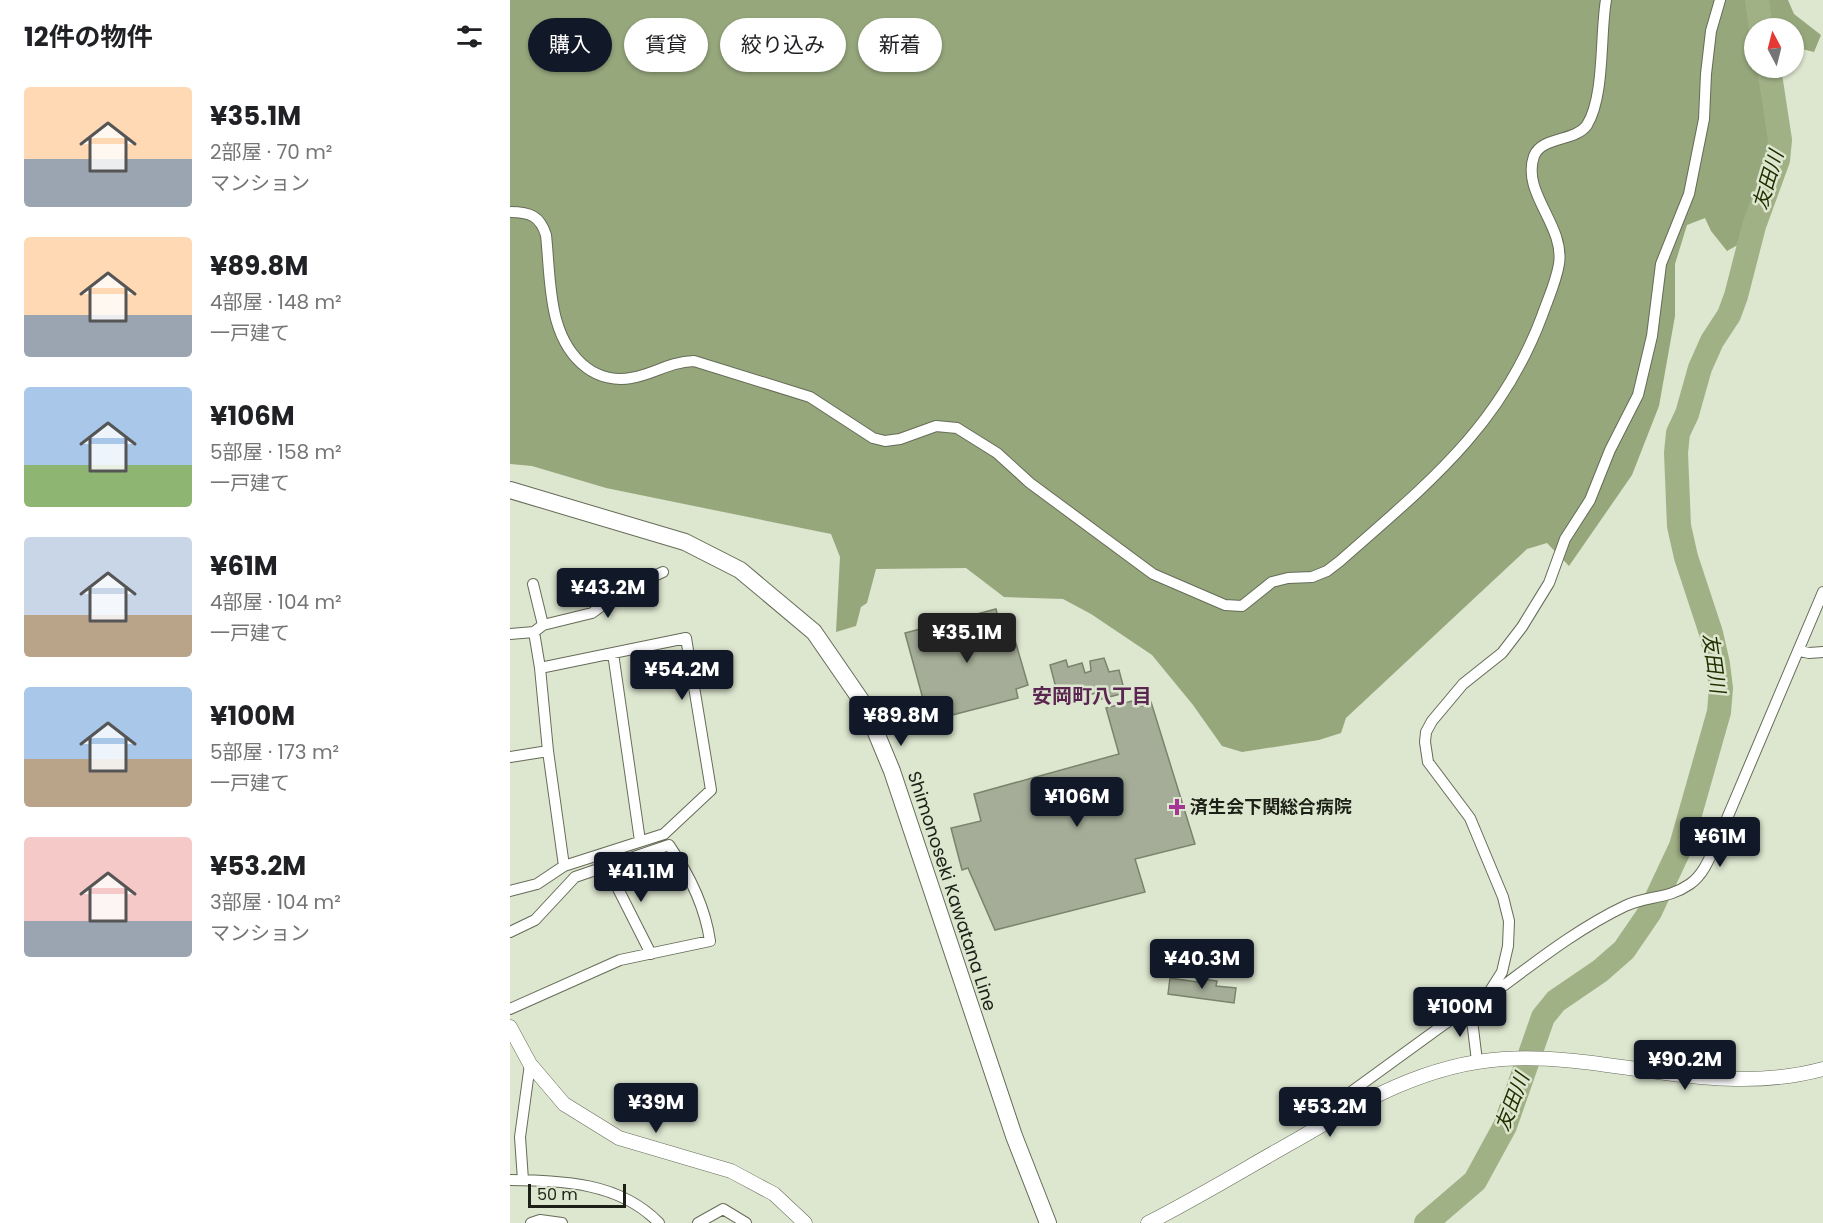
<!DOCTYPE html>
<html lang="ja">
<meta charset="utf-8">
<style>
:root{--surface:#fff;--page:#f2f2f2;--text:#202124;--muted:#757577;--accent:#111827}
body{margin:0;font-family:Poppins,"Noto Sans JP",sans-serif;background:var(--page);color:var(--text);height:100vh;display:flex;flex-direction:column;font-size:22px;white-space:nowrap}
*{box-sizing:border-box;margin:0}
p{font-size:20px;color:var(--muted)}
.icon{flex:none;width:33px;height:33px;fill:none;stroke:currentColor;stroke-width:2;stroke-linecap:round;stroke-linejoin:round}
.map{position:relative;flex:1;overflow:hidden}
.drawer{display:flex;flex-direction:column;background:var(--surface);width:510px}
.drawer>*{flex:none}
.guide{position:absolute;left:18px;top:18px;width:570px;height:54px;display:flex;gap:12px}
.needle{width:39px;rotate:353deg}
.tools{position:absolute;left:1234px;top:18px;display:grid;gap:12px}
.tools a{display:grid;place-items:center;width:60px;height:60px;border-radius:50%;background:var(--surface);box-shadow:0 2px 4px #0004;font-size:30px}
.scale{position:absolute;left:18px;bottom:15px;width:98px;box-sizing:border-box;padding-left:6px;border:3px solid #1c2017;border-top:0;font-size:16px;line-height:21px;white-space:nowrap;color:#1c2017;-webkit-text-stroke:4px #dde6cf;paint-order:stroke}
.price{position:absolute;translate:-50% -51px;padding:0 14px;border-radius:6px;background:var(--accent);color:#fff;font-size:20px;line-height:39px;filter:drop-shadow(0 2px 3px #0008)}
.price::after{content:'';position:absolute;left:50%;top:36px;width:18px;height:14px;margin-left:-9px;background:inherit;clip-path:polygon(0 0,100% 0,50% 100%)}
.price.selected{background:#222;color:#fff}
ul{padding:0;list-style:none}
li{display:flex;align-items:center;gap:18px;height:150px;padding:0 24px}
li span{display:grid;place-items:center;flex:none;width:168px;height:120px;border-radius:6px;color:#555}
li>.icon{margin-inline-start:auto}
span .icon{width:72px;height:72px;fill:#fffc;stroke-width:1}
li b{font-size:26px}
h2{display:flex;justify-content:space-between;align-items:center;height:72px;padding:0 24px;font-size:26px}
.tag{padding:0 21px;border-radius:27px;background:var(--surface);box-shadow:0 2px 4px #0004;font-size:21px;line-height:54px}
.tag.selected{background:var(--accent);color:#fff}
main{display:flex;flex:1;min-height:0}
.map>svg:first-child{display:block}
.forest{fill:#96a77c}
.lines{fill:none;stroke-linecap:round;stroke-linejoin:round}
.river{stroke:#a1b186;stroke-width:24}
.building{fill:#a5ad98;stroke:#7b836e;stroke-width:1.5}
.minor-casing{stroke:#656c58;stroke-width:12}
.tertiary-casing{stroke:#656c58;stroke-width:15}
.secondary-casing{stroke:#656c58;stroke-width:18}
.minor{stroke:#fff;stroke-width:10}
.tertiary{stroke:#fff;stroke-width:14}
.secondary{stroke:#fff;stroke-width:16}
.poi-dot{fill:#a53693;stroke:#dde6cf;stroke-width:2}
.labels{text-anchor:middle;stroke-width:5;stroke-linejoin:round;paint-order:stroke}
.poi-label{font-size:18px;font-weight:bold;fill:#1c2017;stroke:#dde6cf;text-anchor:start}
.street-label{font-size:18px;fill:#1c2017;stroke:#dde6cf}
.water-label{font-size:20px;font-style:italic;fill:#223000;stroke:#dde6cf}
.neighbourhood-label{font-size:20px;font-weight:bold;fill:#5b2552;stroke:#dde6cf}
</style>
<main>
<section class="drawer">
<h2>12件の物件<svg class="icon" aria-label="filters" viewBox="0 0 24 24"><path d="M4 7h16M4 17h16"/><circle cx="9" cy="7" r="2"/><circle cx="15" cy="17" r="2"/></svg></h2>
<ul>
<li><span style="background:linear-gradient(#ffd9b3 60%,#9aa5b1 0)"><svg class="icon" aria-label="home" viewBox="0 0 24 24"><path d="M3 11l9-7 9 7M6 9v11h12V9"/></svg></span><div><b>¥35.1M</b><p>2部屋 · 70 m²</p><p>マンション</p></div></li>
<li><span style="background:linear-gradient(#ffd9b3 65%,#9aa5b1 0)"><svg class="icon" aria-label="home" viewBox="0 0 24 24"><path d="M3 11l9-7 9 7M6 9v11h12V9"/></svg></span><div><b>¥89.8M</b><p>4部屋 · 148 m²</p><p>一戸建て</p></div></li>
<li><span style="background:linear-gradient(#a9c7e8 65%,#8fb573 0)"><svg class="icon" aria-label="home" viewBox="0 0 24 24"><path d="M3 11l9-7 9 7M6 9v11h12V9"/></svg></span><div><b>¥106M</b><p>5部屋 · 158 m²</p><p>一戸建て</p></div></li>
<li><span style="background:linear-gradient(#c9d6e8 65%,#b9a48a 0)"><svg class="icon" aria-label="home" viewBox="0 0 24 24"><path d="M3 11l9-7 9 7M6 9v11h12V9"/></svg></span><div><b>¥61M</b><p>4部屋 · 104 m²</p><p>一戸建て</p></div></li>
<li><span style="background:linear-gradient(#a9c7e8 60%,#b9a48a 0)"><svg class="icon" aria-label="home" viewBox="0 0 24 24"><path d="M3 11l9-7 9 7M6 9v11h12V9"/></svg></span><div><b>¥100M</b><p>5部屋 · 173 m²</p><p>一戸建て</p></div></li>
<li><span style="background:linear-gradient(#f6c9c9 70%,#9aa5b1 0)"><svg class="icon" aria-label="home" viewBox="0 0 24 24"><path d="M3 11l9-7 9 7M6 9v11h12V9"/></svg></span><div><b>¥53.2M</b><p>3部屋 · 104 m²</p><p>マンション</p></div></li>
</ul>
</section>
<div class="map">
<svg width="1313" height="1223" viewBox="0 0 1313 1223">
<rect width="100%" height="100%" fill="#dde6cf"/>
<path class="forest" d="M0 0H1278L1284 14 1311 35 1304 52 1284 47V28H1245V68H1250L1263 130 1254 171 1231 243 1217 251 1201 231 1195 218 1177 225 1165 264V316L1149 406 1122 475 1059 566 1037 543 1017 549 836 718 831 733 809 740 732 752 712 746 683 705 642 655 581 614 553 599 494 597 456 568 366 569 357 603 351 607 346 626 326 632 330 557 321 534 96 488 22 466 0 464Z"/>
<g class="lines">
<path class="river" d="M1247 0 1251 28
M916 1223 965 1181 995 1126 1033 1017 1046 1001 1090 971 1114 950 1140 912 1171 846 1209 712 1211 688 1208 664 1201 633 1176 557 1169 526 1166 453 1168 433 1177 414 1190 368 1202 341 1219 315 1226 296 1244 226 1268 160 1270 140 1259 68"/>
</g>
<path class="building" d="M486 609 488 618 498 616 518 685 506 689 508 698 419 721 395 633Z
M594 658 599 672 609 670 615 693 587 700 586 693 550 703 540 665 556 660 558 667 572 663 575 673 581 671 580 661Z
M630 699 632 706 641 702 685 844 625 859 635 892 485 930 458 868 452 870 441 828 471 821 464 794 609 754 596 708Z
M660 978 694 983V979L707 981 706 986 726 988 724 1003 658 994Z"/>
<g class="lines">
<g class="minor-casing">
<path id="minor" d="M0 212C20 212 30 216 36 235 41 281 37 338 77 368 89 377 106 381 121 378 145 374 158 362 184 361L300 397 363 438 375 441 390 439 426 426 447 428 487 453 520 483 643 574 715 605 732 606 762 582 778 578 802 577 817 571 830 561C916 485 990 428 1032 316 1038 299 1046 282 1049 264 1055 225 1011 193 1024 156 1032 136 1065 142 1077 125 1095 96 1090 34 1096 0
M23 584 33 625
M24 632 33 625 82 613 113 590 153 572
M0 634 24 632 30 668
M1290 651 1299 653 1313 652
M103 653 130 841
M38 751 54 866
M0 757 38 751 30 668 176 638 201 790 154 834 54 866 27 884 0 891
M96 865 141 954
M0 932 25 920 65 877 159 845C179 874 195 906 200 941L110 960 0 1009
M980 991 992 972 998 946 999 921 993 897 960 818 918 762 915 742 916 732 922 721 953 684 992 653 1012 627 1039 583 1055 539 1080 500 1100 450 1128 395 1142 336 1151 264 1179 194 1194 119 1196 74 1201 31 1210 0
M957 1008 962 1020 967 1061
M822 1119 823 1105 980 991 993 986C1032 957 1071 927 1115 906 1138 895 1157 900 1180 884 1194 874 1200 857 1207 842L1313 592
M0 1180C54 1181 109 1182 149 1223
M13 1180 10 1137 20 1064
M21 1223 30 1220 52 1223
M188 1223 213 1209 236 1223"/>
</g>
<g class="tertiary-casing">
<path id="tertiary" d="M0 1027 20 1064 54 1104 109 1138 221 1171 264 1194 295 1223
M638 1223C689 1197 738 1167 788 1139 853 1101 916 1064 993 1059 1101 1052 1203 1099 1313 1069"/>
</g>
<g class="secondary-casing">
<path id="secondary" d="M0 490 175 542 230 570 304 632 355 706 382 771 504 1136 538 1223"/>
</g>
<use href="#minor" class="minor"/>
<use href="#tertiary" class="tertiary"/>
<use href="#secondary" class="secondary"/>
</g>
<path class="poi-dot" d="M664 798h6v6h6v6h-6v6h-6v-6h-6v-6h6z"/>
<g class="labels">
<g class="poi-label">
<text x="680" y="813">済生会下関総合病院</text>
</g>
<g class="street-label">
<text transform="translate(442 891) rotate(72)" y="6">Shimonoseki Kawatana Line</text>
</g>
<g class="water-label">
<text transform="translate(1258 180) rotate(-73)" y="7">友田川</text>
<text transform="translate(1204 663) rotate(82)" y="7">友田川</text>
<text transform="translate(1002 1102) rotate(-69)" y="7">友田川</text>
</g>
<g class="neighbourhood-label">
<text x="582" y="703">安岡町八丁目</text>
</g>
</g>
</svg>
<div class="tools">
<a><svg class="needle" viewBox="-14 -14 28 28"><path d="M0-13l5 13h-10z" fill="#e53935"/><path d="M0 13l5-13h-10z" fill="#757577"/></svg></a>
</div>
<div class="scale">50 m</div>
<b class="price" style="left:98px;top:619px">¥43.2M</b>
<b class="price selected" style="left:457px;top:664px">¥35.1M</b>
<b class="price" style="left:172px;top:701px">¥54.2M</b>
<b class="price" style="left:391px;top:747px">¥89.8M</b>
<b class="price" style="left:567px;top:828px">¥106M</b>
<b class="price" style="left:1210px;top:868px">¥61M</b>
<b class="price" style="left:131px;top:903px">¥41.1M</b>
<b class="price" style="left:692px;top:990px">¥40.3M</b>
<b class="price" style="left:950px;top:1038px">¥100M</b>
<b class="price" style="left:1175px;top:1091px">¥90.2M</b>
<b class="price" style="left:146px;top:1134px">¥39M</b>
<b class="price" style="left:820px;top:1138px">¥53.2M</b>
<div class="guide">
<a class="tag selected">購入</a>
<a class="tag">賃貸</a>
<a class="tag">絞り込み</a>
<a class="tag">新着</a>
</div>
</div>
</main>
